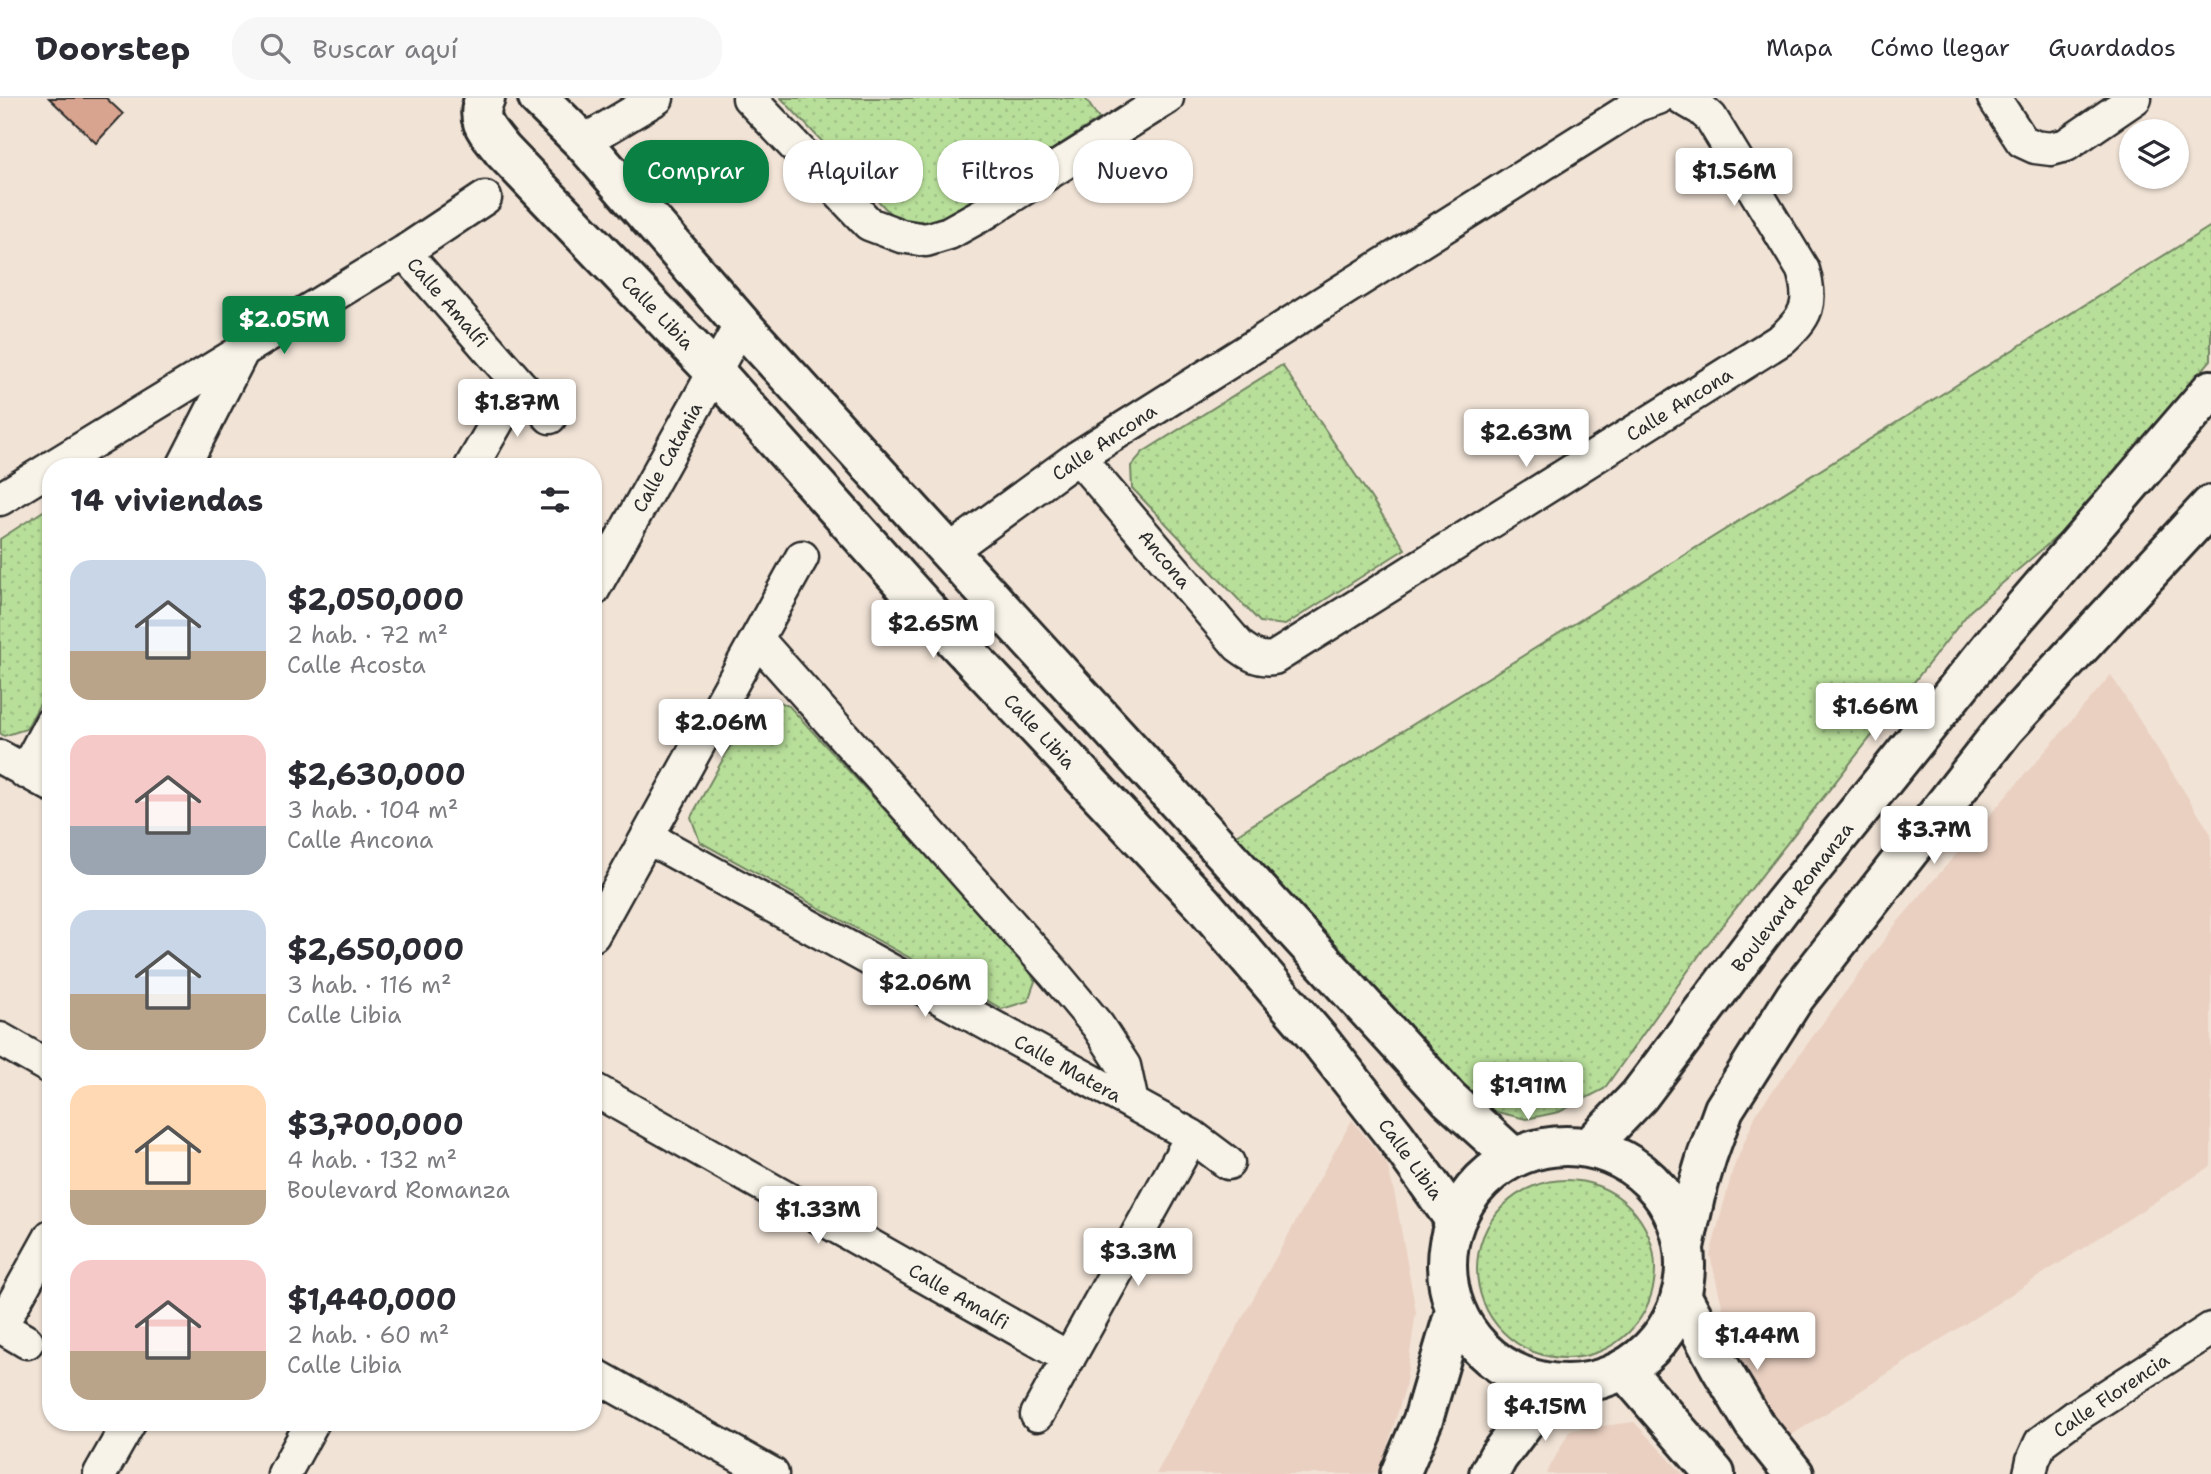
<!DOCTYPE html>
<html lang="es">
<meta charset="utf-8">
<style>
:root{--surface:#fff;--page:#f7f7f7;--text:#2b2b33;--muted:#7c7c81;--line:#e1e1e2;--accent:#0b8043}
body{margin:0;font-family:"Shantell Sans",sans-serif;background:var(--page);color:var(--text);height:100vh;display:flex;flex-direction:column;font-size:26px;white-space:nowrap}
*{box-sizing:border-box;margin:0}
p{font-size:23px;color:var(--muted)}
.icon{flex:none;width:38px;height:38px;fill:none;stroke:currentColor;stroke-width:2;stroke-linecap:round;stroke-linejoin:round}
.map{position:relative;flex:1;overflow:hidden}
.side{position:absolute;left:42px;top:360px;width:560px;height:973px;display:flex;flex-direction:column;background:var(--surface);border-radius:28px;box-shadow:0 2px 5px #0004}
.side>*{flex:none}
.banner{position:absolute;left:623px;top:42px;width:665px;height:63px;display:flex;gap:14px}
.fabs{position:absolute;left:2119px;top:21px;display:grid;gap:14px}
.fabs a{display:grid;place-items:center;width:70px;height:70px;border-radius:50%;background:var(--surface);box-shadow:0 2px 5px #0004;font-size:35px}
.price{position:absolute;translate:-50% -60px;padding:0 16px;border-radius:7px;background:#fff;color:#222;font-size:23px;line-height:46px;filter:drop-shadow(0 2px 4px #0008)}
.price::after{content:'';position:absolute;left:50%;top:42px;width:21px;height:16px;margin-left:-10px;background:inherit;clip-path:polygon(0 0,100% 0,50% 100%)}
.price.current{background:var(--accent);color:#fff}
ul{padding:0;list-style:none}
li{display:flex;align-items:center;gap:21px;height:175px;padding:0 28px}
li span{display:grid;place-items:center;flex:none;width:196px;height:140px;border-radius:21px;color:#555}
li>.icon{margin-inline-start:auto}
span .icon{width:84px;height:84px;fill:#fffc;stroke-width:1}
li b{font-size:30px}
h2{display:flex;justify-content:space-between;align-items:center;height:84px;padding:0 28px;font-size:30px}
.tag{padding:0 24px;border-radius:28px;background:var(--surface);box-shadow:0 2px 5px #0004;font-size:24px;line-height:63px}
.tag.current{background:var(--accent);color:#fff}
header{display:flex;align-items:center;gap:42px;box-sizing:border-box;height:98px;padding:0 35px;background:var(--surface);border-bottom:2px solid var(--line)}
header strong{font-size:33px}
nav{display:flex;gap:38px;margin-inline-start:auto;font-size:24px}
.search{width:490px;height:63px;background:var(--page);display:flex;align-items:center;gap:18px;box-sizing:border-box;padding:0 24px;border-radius:28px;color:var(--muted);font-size:26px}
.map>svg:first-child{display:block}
.built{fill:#ead0c1}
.green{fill:url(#green-dots);stroke:#728562;stroke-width:2}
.building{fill:#d9a48f;stroke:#2b2b2b;stroke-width:2}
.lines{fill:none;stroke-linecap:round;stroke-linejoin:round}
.minor-casing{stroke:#2b2b2b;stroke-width:37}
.tertiary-casing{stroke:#2b2b2b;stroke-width:44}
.secondary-casing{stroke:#2b2b2b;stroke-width:44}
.minor{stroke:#f7f3e8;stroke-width:32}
.tertiary{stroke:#f7f3e8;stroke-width:38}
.secondary{stroke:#f7f3e8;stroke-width:38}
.labels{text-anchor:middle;stroke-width:7;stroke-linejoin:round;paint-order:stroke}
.street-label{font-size:19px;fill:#2b2b2b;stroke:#f7f3e8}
</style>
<header>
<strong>Doorstep</strong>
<div class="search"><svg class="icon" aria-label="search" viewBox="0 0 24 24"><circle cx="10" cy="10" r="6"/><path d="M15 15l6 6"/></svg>Buscar aquí</div>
<nav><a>Mapa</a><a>Cómo llegar</a><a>Guardados</a></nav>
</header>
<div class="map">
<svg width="2211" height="1376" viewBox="0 0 2211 1376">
<defs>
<pattern id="green-dots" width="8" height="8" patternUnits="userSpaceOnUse" patternTransform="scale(1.75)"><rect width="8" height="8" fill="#b8df9a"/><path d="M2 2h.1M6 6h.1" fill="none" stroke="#9ec085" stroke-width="1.8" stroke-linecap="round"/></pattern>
</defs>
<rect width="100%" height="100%" fill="#f1e3d6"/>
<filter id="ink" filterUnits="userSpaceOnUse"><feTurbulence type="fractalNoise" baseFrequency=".0143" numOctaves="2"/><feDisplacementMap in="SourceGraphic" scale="14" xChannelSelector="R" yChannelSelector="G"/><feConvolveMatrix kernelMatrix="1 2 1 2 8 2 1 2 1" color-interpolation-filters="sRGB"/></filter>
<g filter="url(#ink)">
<path class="built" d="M2111 577 2211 736V1068L1787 1340 1763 1302 1730 1241 1710 1157 1733 1071 1757 1014 1895 827Z
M1352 1022 1387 1066 1395 1098 1416 1214 1405 1290 1384 1360 1376 1376H1156Z
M1634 1324 1683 1376H1546L1570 1332Z"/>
<path class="green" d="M781 0H1085L1099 21 926 133 903 129Z
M2211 128V262L2068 429 1970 513 1703 852 1604 991 1559 1014 1526 1021 1493 1013 1466 997 1228 742Z
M1282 267 1405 451 1285 527 1260 524 1132 390 1131 368 1143 354Z
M51 408V586L26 631 4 638 0 635V441Z
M773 601 789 608 1024 863 1035 883 1028 903 1002 911 700 744 691 719 753 607Z
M1477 1171a89 89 0 1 1 178 0a89 89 0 1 1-178 0Z"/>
<path class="building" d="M49 0H106L123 16 96 45Z"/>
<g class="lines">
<g class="minor-casing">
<path id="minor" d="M749 0 869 126 901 138 926 142 949 135 985 115 1167 0
M1994 0 2022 43 2035 49 2051 51 2066 47 2135 0
M583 44 657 0
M404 154 519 286 550 319
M1078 359 1239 548C1251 557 1259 562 1274 560L1782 241C1807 218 1813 206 1803 172L1711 20 1701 11 1682 0
M52 369 404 154 485 100
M183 369 243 252
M471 369 519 286
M0 401 51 370
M948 454 1078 359 1637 7 1658 0
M593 492 741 226
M757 541 1053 874 1098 928 1124 968 1132 1005
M0 659 51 687
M25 674 51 625
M647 739 1192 1038 1228 1065
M593 837 802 459
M0 941 51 970
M593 991 1069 1260
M0 1228 27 1244
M1 1228 51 1138
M593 1276 772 1376
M1037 1317 1192 1038
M100 1376 129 1325
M284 1376 312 1325
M2030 1376 2033 1362 2041 1344 2076 1318 2211 1231"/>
</g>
<g class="tertiary-casing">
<path id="tertiary" d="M485 0C474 23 489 35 503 53L714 273 938 524 1203 806 1321 944 1395 1038 1455 1122
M538 0 583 44 741 226 1449 1001 1513 1059
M1681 1197 1720 1269 1754 1326 1794 1376
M1624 1271 1715 1376"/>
</g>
<g class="secondary-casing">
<path id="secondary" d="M1447 1167a119 119 0 1 1 238 0a119 119 0 1 1-238 0Z
M1590 1049 1639 998 1782 808 1998 540 2211 292
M1684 1149 1695 1098 1707 1058 1724 1011 1795 899 2005 630 2211 407
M1400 1376 1423 1322 1455 1213
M1489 1376 1498 1359 1525 1323 1566 1287"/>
</g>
<use href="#minor" class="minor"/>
<use href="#tertiary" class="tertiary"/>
<use href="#secondary" class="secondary"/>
</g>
</g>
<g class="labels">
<g class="street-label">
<text transform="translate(448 204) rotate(49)" y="7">Calle Amalfi</text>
<text transform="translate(658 214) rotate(46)" y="7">Calle Libia</text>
<text transform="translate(1679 306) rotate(-32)" y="7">Calle Ancona</text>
<text transform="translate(1104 344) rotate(-34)" y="7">Calle Ancona</text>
<text transform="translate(667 359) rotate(-61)" y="7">Calle Catania</text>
<text transform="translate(1165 461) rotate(50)" y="7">Ancona</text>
<text transform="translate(1040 633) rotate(47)" y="7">Calle Libia</text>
<text transform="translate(1792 799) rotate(-52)" y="7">Boulevard Romanza</text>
<text transform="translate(1068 970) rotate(29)" y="7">Calle Matera</text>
<text transform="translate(1411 1061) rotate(54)" y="7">Calle Libia</text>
<text transform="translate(959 1198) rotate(30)" y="7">Calle Amalfi</text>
<text transform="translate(2111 1297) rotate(-34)" y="7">Calle Florencia</text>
</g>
</g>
</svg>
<div class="fabs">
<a><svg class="icon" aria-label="layers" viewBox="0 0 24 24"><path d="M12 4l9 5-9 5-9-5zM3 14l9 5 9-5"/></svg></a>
</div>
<b class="price" style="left:1734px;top:110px">$1.56M</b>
<b class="price current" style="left:284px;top:258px">$2.05M</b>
<b class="price" style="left:517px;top:341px">$1.87M</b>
<b class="price" style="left:1526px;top:371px">$2.63M</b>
<b class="price" style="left:933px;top:562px">$2.65M</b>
<b class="price" style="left:1875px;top:645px">$1.66M</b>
<b class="price" style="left:721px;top:661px">$2.06M</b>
<b class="price" style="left:1934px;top:768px">$3.7M</b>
<b class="price" style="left:925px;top:921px">$2.06M</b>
<b class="price" style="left:1528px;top:1024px">$1.91M</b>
<b class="price" style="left:818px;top:1148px">$1.33M</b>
<b class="price" style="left:1138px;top:1190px">$3.3M</b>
<b class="price" style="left:1757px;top:1274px">$1.44M</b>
<b class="price" style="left:1545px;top:1345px">$4.15M</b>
<div class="banner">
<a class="tag current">Comprar</a>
<a class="tag">Alquilar</a>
<a class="tag">Filtros</a>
<a class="tag">Nuevo</a>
</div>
<section class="side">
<h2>14 viviendas<svg class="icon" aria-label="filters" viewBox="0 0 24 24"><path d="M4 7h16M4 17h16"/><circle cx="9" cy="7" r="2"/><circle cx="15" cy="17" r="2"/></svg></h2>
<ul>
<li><span style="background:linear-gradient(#c9d6e8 65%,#b9a48a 0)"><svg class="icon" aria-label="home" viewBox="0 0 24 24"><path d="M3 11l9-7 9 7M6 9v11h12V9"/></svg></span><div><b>$2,050,000</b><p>2 hab. · 72 m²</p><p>Calle Acosta</p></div></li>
<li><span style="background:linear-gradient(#f6c9c9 65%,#9aa5b1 0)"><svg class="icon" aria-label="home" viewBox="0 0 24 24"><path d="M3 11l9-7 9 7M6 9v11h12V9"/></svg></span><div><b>$2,630,000</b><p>3 hab. · 104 m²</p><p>Calle Ancona</p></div></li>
<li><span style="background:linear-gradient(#c9d6e8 60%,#b9a48a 0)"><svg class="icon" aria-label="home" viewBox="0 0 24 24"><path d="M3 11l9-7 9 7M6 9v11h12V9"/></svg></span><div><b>$2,650,000</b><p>3 hab. · 116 m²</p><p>Calle Libia</p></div></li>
<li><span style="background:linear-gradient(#ffd9b3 75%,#b9a48a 0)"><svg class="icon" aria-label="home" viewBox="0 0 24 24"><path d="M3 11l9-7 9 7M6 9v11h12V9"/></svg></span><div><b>$3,700,000</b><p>4 hab. · 132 m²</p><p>Boulevard Romanza</p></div></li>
<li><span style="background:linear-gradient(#f6c9c9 65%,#b9a48a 0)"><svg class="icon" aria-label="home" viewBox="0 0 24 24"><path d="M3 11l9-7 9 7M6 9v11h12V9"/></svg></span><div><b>$1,440,000</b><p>2 hab. · 60 m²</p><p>Calle Libia</p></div></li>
</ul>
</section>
</div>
